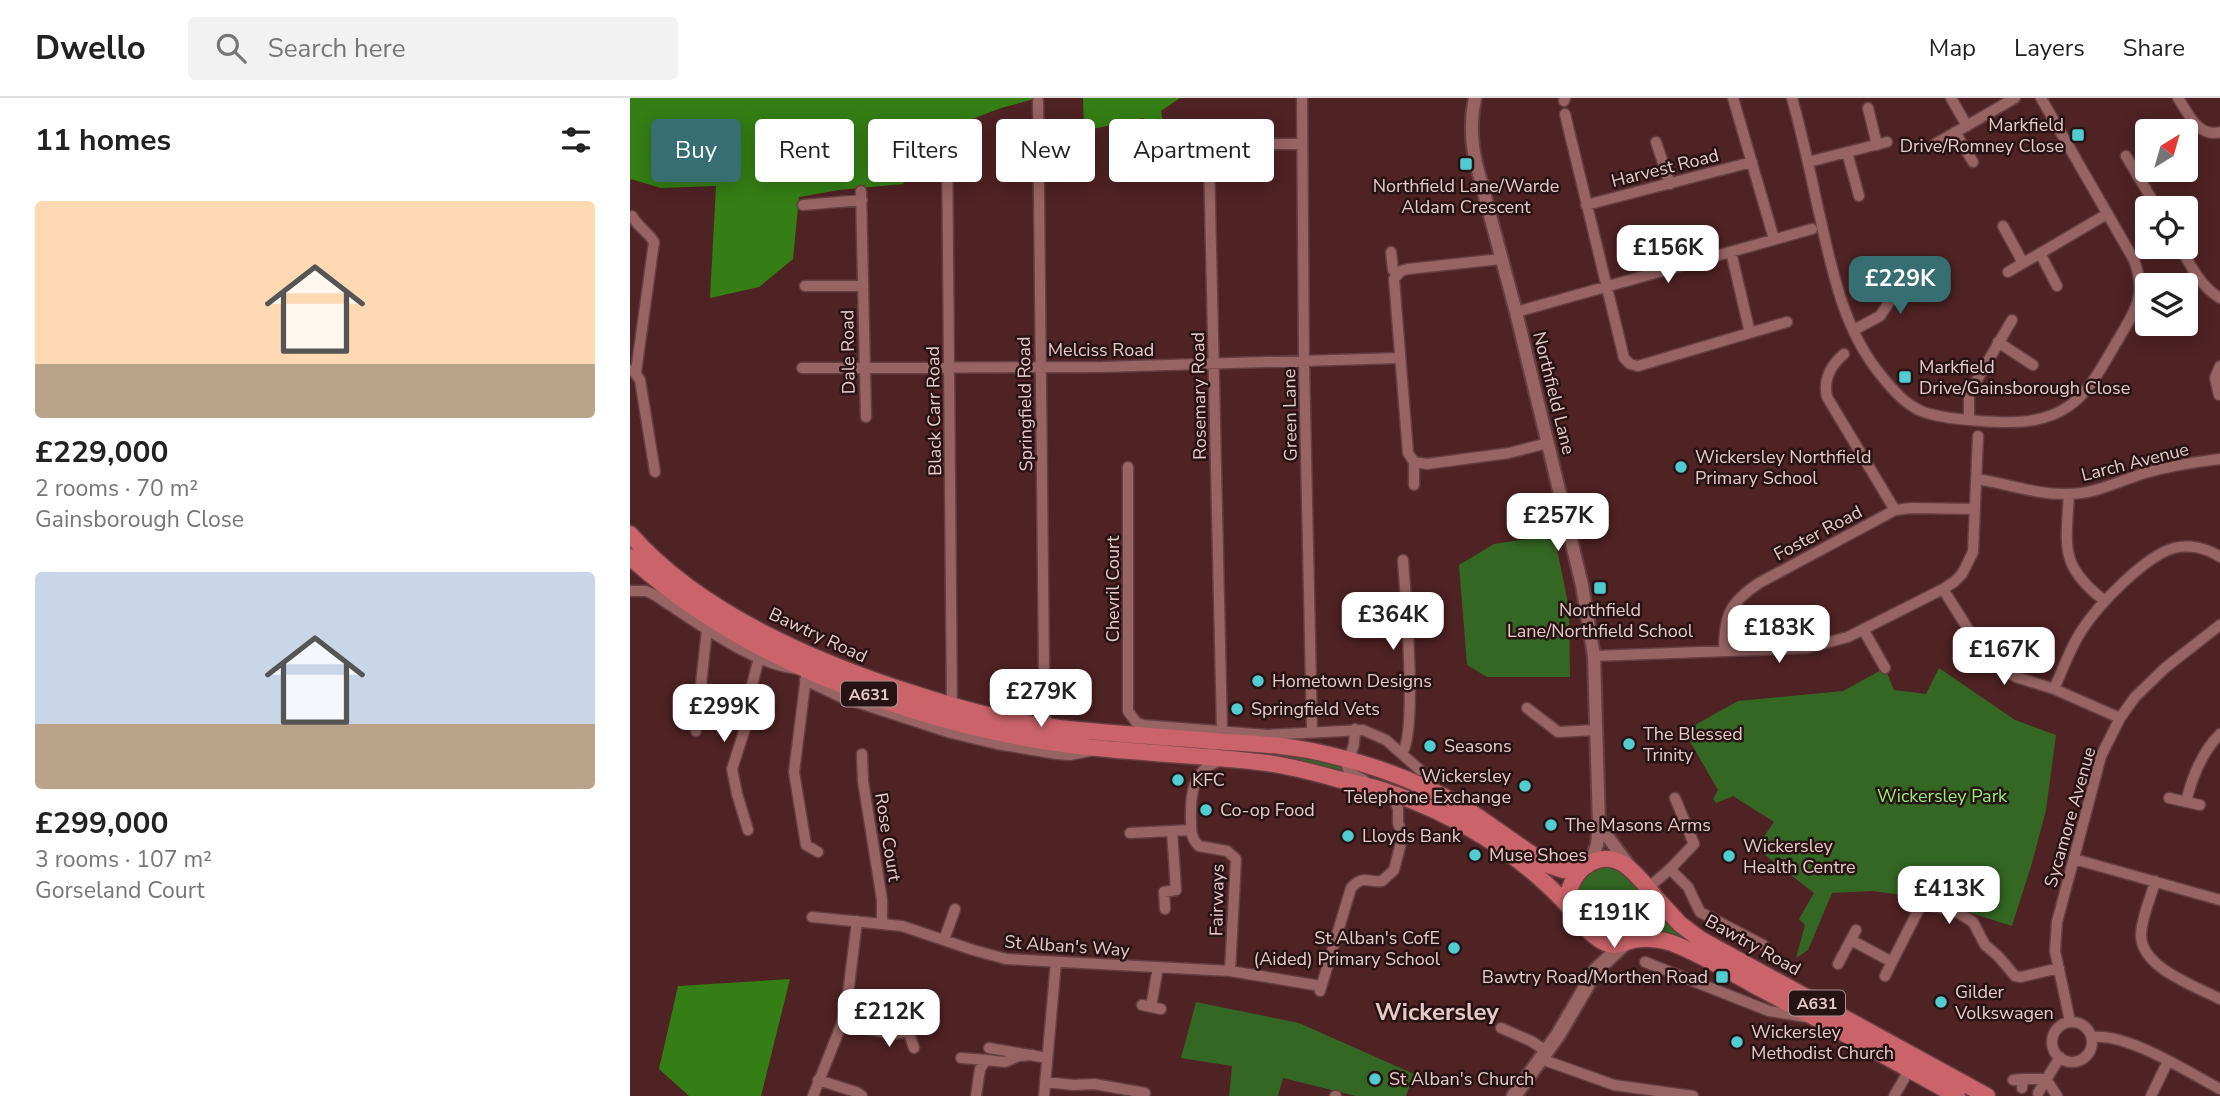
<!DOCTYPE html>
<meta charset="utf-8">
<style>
:root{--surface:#fff;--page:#f2f2f2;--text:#222;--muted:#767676;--line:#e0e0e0;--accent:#376e71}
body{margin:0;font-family:"Nunito Sans",sans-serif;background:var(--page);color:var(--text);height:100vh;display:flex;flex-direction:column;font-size:26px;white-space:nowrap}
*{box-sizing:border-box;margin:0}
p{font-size:23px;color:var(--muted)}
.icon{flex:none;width:38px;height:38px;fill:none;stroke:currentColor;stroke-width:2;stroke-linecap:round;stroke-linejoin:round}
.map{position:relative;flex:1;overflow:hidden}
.details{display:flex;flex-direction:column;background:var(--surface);width:630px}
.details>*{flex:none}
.top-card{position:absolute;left:21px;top:21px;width:665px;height:63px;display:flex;gap:14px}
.needle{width:46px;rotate:37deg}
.controls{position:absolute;left:1505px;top:21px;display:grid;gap:14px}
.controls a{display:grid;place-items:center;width:63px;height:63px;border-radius:7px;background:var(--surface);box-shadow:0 4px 18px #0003;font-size:35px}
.price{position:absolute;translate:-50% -60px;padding:0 16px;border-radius:14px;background:#fff;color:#222;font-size:23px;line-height:46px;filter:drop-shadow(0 2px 4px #0008)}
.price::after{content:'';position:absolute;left:50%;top:42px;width:21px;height:16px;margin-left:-10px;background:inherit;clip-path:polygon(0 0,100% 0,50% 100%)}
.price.current{background:var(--accent);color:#fff}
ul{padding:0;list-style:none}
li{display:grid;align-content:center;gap:14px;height:371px;padding:0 35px}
li span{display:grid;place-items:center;height:217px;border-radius:7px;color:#555}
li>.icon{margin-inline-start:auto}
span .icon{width:126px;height:126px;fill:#fffc;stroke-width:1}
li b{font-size:30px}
h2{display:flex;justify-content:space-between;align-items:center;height:84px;padding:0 35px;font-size:30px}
.chip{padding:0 24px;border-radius:7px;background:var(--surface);box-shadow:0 4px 18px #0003;font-size:24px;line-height:63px}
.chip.current{background:var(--accent);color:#fff}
header{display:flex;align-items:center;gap:42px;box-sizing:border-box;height:98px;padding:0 35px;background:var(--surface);border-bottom:2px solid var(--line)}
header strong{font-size:33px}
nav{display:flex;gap:38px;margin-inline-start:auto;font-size:24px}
.search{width:490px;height:63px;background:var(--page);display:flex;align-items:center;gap:18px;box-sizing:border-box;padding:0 24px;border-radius:7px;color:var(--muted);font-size:26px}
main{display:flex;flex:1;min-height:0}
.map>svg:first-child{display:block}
.green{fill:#346723}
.forest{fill:#347e15}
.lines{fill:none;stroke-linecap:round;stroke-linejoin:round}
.minor-casing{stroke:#653e41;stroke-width:13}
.tertiary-casing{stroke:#653e41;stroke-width:16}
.secondary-casing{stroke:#653e41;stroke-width:18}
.primary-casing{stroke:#653e41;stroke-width:19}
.minor{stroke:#976363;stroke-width:10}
.tertiary{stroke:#976363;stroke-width:12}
.secondary{stroke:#976363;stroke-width:14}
.primary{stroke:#cb646a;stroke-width:16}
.poi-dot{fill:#51ccd1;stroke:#271313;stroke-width:2.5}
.labels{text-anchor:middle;stroke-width:5;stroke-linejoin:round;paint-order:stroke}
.shield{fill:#271313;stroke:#ad9292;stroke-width:2}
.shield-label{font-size:16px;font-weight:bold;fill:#e7c9c8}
.poi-label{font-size:18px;fill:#e7c9c8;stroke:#271313;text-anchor:start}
.street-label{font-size:18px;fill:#e7c9c8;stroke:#271313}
.park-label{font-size:18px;fill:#93f175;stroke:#271313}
.district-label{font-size:24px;font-weight:bold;fill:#e7c9c8;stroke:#271313}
</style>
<header>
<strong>Dwello</strong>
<div class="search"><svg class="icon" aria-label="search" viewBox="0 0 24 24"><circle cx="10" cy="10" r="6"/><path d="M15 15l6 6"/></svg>Search here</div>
<nav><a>Map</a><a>Layers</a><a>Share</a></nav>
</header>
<main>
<section class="details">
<h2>11 homes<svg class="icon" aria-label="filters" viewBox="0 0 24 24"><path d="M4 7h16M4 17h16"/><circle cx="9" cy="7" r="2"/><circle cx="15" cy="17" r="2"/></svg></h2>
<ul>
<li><span style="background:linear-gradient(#ffd9b3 75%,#b9a48a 0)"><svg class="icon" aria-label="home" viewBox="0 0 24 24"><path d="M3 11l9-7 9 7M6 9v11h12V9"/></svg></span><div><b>£229,000</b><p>2 rooms · 70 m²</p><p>Gainsborough Close</p></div></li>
<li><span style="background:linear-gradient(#c9d6e8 70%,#b9a48a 0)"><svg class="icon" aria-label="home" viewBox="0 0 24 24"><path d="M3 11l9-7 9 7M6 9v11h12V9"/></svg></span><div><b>£299,000</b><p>3 rooms · 107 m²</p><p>Gorseland Court</p></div></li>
</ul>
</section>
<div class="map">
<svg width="1590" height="998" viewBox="0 0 1590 998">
<rect width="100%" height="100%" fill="#4f2224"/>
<path class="green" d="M924 437 939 510 940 579H857L837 567 829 467 864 446Z
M1255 570 1264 592 1296 596 1309 570 1385 622 1426 637 1416 712 1402 765 1382 828 1290 799 1241 793 1202 795 1178 852 1166 860 1175 827 1169 821 1184 795 1126 750 1144 724 1103 698 1086 705 1083 701 1088 692 1054 633 1108 603 1213 593Z
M487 639 631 650 712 664 716 674C641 656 564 652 487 646Z
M976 767 997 774 1015 798 1018 813 1006 835C1002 837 995 840 990 841 965 844 933 799 955 776 960 771 969 769 976 767Z
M1030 815 1066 844 1063 850 1023 834Z
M566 904 669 925 784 976 776 998H726L653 980 648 998H599L602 968 551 960Z"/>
<path class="forest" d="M0 0H408L371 10 282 44 273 86 209 92 169 99 163 161 129 189 80 200 86 88 31 90 1 81 0 84Z
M453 0H550L531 13 533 25H517L513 20 454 33Z
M160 881 131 998H59L29 971 48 888Z"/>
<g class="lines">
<g class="minor-casing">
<path id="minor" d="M672 0 674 264 682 633
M1103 0 1144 141
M1162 0C1173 39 1181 79 1190 119 1202 173 1214 232 1250 276 1260 289 1274 305 1289 312 1309 322 1382 327 1404 322 1416 320 1429 315 1439 308 1461 293 1475 263 1489 240 1506 211 1517 197 1504 162L1411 0
M1321 0 1337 28
M1548 0C1558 15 1568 40 1590 34
M408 3 414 570C414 589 405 615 422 629
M934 3 935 0
M1238 10 1247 47
M935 16 994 260 1000 266 1008 268 1157 224
M1325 34 1343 64
M317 39 322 612
M1026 44 1040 86
M1305 46 1385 0
M1217 54 1229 98
M1496 58 1527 110
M1178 64 1257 44
M231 93 236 319
M173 107 232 102
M956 107 1122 64
M2 118C8 129 18 134 24 144L6 274
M1373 128 1393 165
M1550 149C1561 168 1570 188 1590 200
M761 154 763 172 767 176
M1101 154 1120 235
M1410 155 1427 188
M871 161 778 171 771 173 764 181 778 355 784 364 797 366 879 355 918 345
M1378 174 1477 116
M175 188H232
M886 214 1182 131
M1224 232 1250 218 1282 169
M1368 244 1403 267
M1214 256C1201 267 1193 281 1197 299L1265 412
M172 270 473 269 769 260
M3 272 10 282 25 374
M1589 297 1585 280 1590 268
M1339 322V298L1341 292 1382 222
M498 369V613L506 624 513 627 637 637 733 632 756 642 790 672
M1346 381C1376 385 1407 397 1437 396 1466 396 1489 383 1515 375 1540 368 1565 364 1590 361
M784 387V364
M1439 396C1436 449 1429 468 1475 503
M1313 491 1355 558 1386 579 1424 591 1490 620
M0 493H16L23 496C62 521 131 574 177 571L164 674 176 747 188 754
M1233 531 1255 570
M1094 553C1094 518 1099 505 1129 485L1265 412 1281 410 1345 411
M964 558 1177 550 1218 539 1313 491 1324 484 1332 476 1343 454 1348 338
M175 582 211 599 321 635 367 646 427 656 440 657 460 653
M1424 591C1433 571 1440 550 1452 532 1468 507 1515 458 1544 450 1559 446 1577 450 1590 459
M897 610 928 634 966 632
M725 631 724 646 717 669 720 675 734 682
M66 633 77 531
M592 633 579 62 586 49 593 46H671
M772 655C788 634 775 494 773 462
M232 656 233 683 252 802V826
M589 663C562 672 560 698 561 723 561 733 561 741 569 748L597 753 606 761 600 873
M1539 700 1570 707
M1556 704C1562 679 1572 654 1590 636
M118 732 107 696 102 671 121 612 122 587 129 560
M500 735 561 732
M1444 761 1590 802
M1040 771 1058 789 1070 814 1133 847
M1525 783C1521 800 1511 820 1511 838 1512 870 1565 888 1590 901
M1018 790 1040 771 1064 746 1045 700
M535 811 534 794 546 792 542 733
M182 819 272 828 343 852 376 861 600 873 691 888
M314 842 325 811
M1221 842 1262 864 1290 809 1296 806 1329 815 1343 824 1355 847 1368 858 1385 878 1391 879 1429 870
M1015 864 1139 913 1176 919
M1208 866 1226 832
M1255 878 1262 864
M690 893 721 790C734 776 737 785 752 783L764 772 773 737 768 725V710L760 696
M512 907 531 911
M521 909 528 869
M1440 923 1425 853 1427 824 1471 658 1490 620 1505 599 1535 570 1590 527
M1422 944a20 20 0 1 1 40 0a20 20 0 1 1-40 0Z
M212 925 261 936 271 935 302 922
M871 930 901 943 916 953
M278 932 284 950
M1462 939C1498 935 1558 974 1590 991
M359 950 417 960
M331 960 356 962
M911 961 984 987 1063 998
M1393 981H1416L1427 998
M188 982 226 994 232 998
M1383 982 1393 981 1392 990
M415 984 444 987 464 986 515 995
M1408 995 1430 959
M183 998 212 925 218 896 227 823
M346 998 350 971 356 962 375 964 389 958 403 957
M414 998 426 864
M705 998H706
M1264 998 1281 969
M1521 998 1538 963"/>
</g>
<g class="tertiary-casing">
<path id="tertiary" d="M845 0C840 23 841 43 846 65L886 214 952 487 964 558 969 727 967 747 960 765
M969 727 1000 769"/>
</g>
<g class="secondary-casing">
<path id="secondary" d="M884 998 928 937 966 872 993 847"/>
</g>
<g class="primary-casing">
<path id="primary" d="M0 436C69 515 190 566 288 597 331 611 376 624 422 629 479 636 538 639 596 644 631 646 666 648 700 657 747 668 792 685 833 709 863 728 890 750 921 768L933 772 949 773
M0 459C107 556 259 615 400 641 478 655 558 655 637 665 659 668 682 674 704 680 721 685 739 687 755 693 824 715 893 757 941 811
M1026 800 1050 826 1070 841 1357 998
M1009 840 1021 825 1026 800C1009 780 989 748 959 766 945 773 933 796 941 811 946 820 958 833 966 839 986 855 993 842 1010 841 1019 840 1033 842 1042 845 1073 857 1102 875 1131 891 1197 925 1262 962 1327 998"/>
</g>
<use href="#minor" class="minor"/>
<use href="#tertiary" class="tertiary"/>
<use href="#secondary" class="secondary"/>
<use href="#primary" class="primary"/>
</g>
<g class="poi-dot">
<rect x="1441" y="30" width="14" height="14" rx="3.5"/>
<rect x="829" y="59" width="14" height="14" rx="3.5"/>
<rect x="1268" y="272" width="14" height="14" rx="3.5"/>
<circle cx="1051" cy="369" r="7"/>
<rect x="963" y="483" width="14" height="14" rx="3.5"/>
<circle cx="628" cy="583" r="7"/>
<circle cx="607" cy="611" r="7"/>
<circle cx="999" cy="646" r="7"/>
<circle cx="800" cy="648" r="7"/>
<circle cx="548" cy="682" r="7"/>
<circle cx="895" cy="688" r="7"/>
<circle cx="576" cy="712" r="7"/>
<circle cx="921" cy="727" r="7"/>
<circle cx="718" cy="738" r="7"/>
<circle cx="845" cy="757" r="7"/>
<circle cx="1099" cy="758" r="7"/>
<circle cx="824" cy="850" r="7"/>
<rect x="1085" y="872" width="14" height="14" rx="3.5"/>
<circle cx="1311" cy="904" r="7"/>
<circle cx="1107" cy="944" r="7"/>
<circle cx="745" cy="981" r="7"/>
</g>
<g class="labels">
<g class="shield">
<rect x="211" y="583.5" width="56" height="25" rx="5"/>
<rect x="1159" y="892.5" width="56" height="25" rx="5"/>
</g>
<g class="shield-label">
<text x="239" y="602">A631</text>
<text x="1187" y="911">A631</text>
</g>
<g class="poi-label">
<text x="1434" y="33" text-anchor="end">Markfield<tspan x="1434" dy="21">Drive/Romney Close</tspan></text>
<text x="836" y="94" text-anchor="middle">Northfield Lane/Warde<tspan x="836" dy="21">Aldam Crescent</tspan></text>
<text x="1289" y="275">Markfield<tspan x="1289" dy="21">Drive/Gainsborough Close</tspan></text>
<text x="1065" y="365">Wickersley Northfield<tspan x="1065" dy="21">Primary School</tspan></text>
<text x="970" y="518" text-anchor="middle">Northfield<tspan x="970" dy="21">Lane/Northfield School</tspan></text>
<text x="642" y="589">Hometown Designs</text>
<text x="621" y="617">Springfield Vets</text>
<text x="1013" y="642">The Blessed<tspan x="1013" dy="21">Trinity</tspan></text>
<text x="814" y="654">Seasons</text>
<text x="881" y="684" text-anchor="end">Wickersley<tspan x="881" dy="21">Telephone Exchange</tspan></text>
<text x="562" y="688">KFC</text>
<text x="590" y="718">Co-op Food</text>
<text x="935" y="733">The Masons Arms</text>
<text x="732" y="744">Lloyds Bank</text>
<text x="1113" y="754">Wickersley<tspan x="1113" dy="21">Health Centre</tspan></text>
<text x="859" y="763">Muse Shoes</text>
<text x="810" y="846" text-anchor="end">St Alban's CofE<tspan x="810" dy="21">(Aided) Primary School</tspan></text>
<text x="1078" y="885" text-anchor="end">Bawtry Road/Morthen Road</text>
<text x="1325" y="900">Gilder<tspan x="1325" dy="21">Volkswagen</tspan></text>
<text x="1121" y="940">Wickersley<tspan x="1121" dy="21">Methodist Church</tspan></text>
<text x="759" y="987">St Alban's Church</text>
</g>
<g class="street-label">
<text transform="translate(1035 70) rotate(-14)" y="6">Harvest Road</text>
<text x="471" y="258">Melciss Road</text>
<text transform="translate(218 254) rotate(-91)" y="6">Dale Road</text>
<text transform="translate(924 295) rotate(76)" y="6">Northfield Lane</text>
<text transform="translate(569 298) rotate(-91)" y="6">Rosemary Road</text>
<text transform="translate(395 306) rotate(-91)" y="6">Springfield Road</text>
<text transform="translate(304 313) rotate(-91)" y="6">Black Carr Road</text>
<text transform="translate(660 317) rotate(-91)" y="6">Green Lane</text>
<text transform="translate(1505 364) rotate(-14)" y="6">Larch Avenue</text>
<text transform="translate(1188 435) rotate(-28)" y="6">Foster Road</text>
<text transform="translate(483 491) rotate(-90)" y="6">Chevril Court</text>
<text transform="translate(188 537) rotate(25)" y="6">Bawtry Road</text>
<text transform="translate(1440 719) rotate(-74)" y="6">Sycamore Avenue</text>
<text transform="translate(258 739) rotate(81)" y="6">Rose Court</text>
<text transform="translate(587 802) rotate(-89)" y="6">Fairways</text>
<text transform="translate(1123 847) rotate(29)" y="6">Bawtry Road</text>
<text transform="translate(437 848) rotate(4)" y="6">St Alban's Way</text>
</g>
<g class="park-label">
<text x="1312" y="704">Wickersley Park</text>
</g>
<g class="district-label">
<text x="807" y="922">Wickersley</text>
</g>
</g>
</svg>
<div class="controls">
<a><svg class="needle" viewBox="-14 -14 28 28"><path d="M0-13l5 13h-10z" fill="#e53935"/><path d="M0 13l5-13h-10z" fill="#767676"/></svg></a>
<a><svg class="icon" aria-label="locate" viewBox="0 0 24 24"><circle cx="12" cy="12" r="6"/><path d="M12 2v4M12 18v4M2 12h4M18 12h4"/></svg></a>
<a><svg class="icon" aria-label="layers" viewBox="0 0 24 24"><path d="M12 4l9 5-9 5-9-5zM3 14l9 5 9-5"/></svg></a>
</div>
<b class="price" style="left:1038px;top:187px">£156K</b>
<b class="price current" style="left:1270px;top:218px">£229K</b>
<b class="price" style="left:928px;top:455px">£257K</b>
<b class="price" style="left:763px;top:554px">£364K</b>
<b class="price" style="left:1149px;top:567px">£183K</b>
<b class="price" style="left:1374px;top:589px">£167K</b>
<b class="price" style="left:411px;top:631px">£279K</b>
<b class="price" style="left:94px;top:646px">£299K</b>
<b class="price" style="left:1319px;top:828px">£413K</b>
<b class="price" style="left:984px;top:852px">£191K</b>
<b class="price" style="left:259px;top:951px">£212K</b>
<div class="top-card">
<a class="chip current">Buy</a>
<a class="chip">Rent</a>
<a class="chip">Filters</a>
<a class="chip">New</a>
<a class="chip">Apartment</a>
</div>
</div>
</main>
